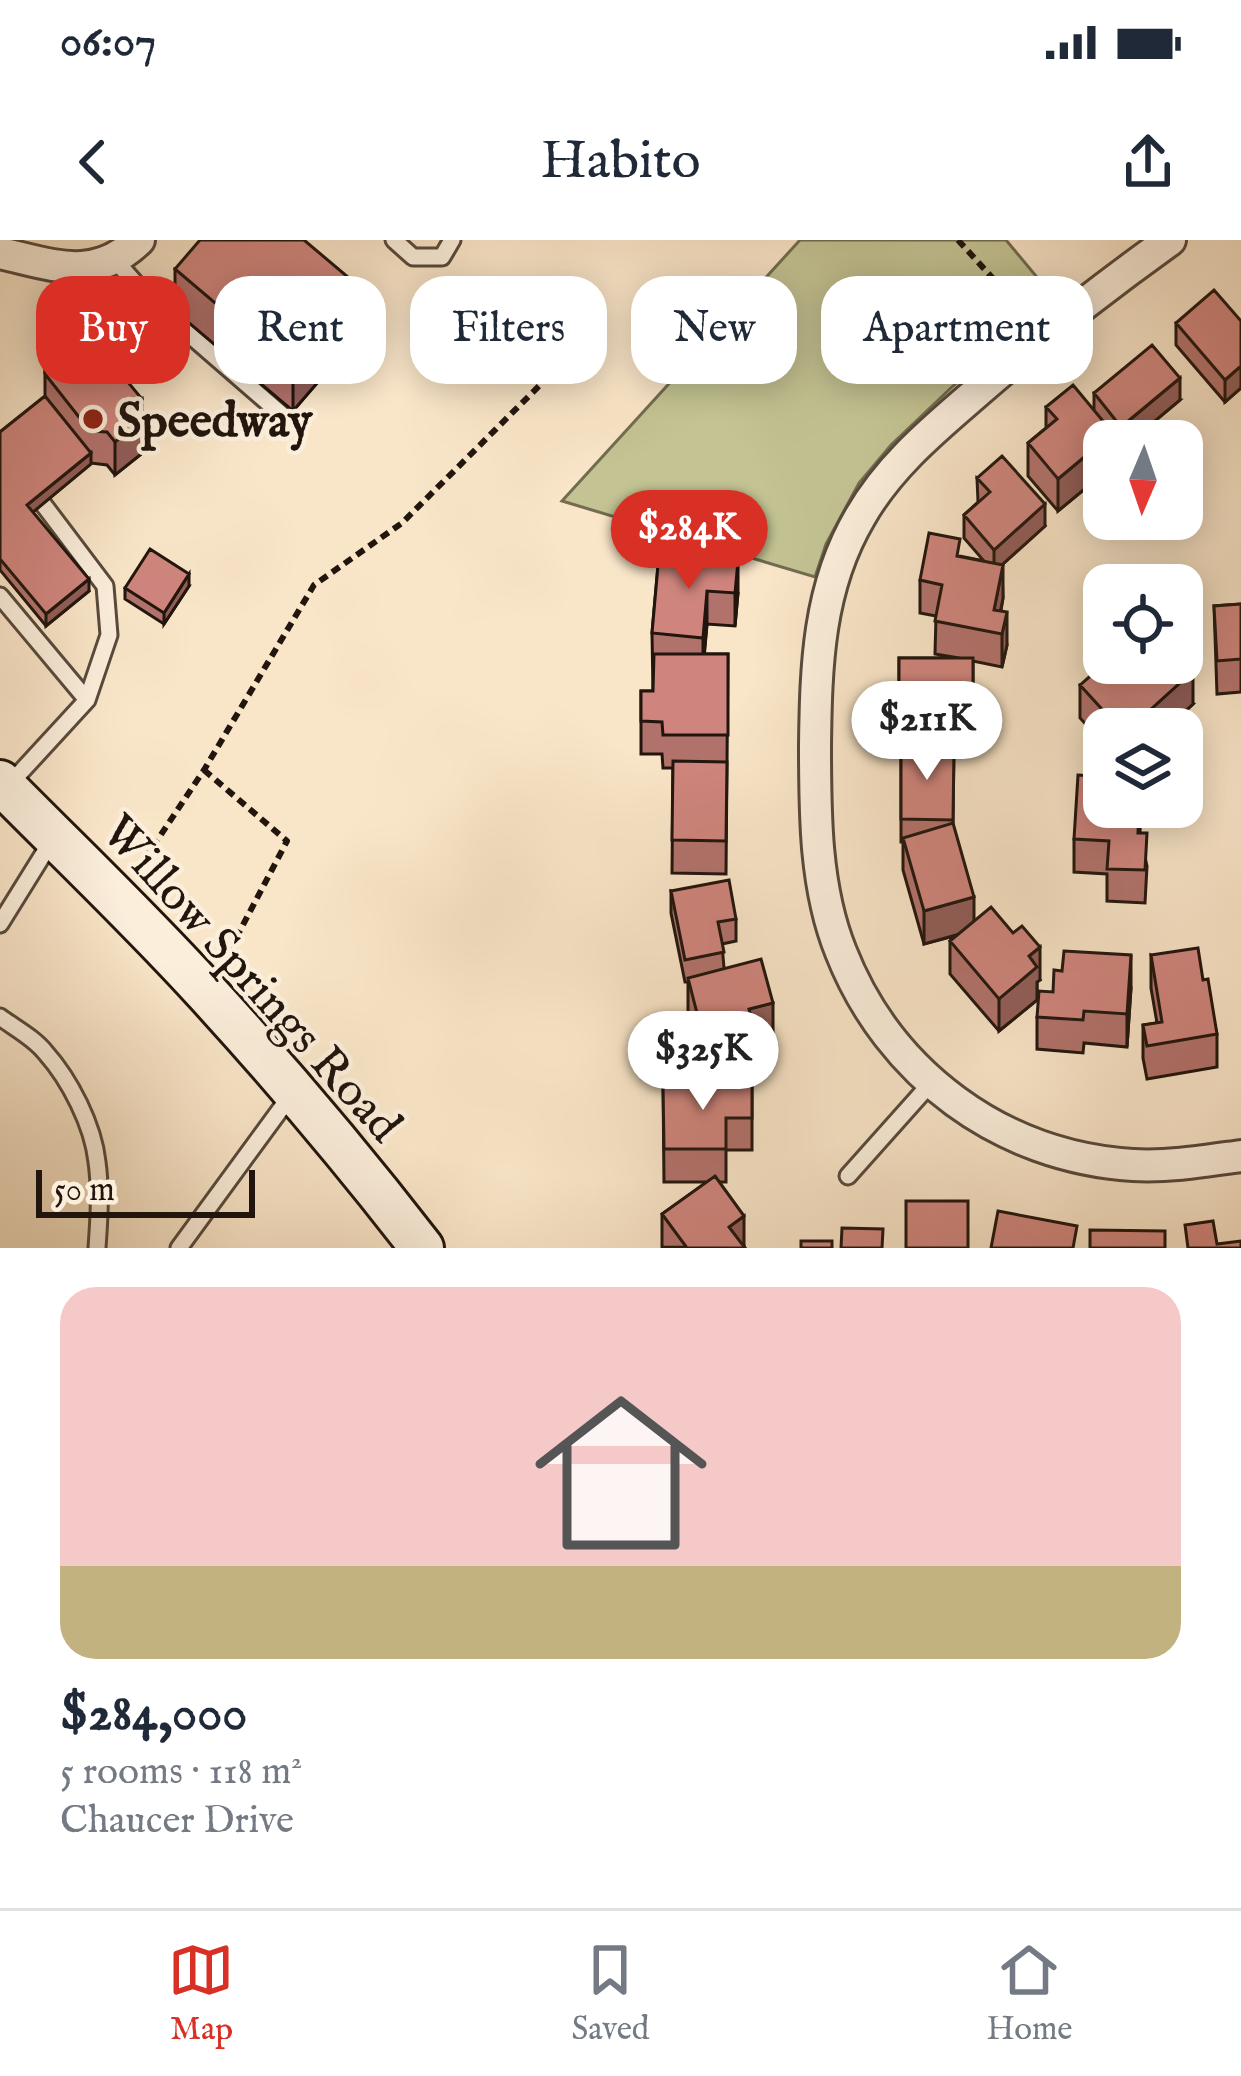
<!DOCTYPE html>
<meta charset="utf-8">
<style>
:root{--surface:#fff;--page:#f2f2f3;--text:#1f2937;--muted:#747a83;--line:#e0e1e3;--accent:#d93025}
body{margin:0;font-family:"IM FELL English",serif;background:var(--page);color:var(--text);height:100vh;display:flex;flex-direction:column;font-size:45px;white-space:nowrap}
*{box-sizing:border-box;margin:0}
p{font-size:39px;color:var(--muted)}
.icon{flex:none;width:66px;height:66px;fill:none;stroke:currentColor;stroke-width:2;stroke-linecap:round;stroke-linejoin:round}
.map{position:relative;height:1008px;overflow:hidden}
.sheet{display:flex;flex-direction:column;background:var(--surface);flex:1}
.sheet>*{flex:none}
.guide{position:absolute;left:36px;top:36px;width:1170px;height:108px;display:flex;gap:24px}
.needle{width:78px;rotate:182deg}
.fabs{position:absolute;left:1083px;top:180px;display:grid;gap:24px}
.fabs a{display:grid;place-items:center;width:120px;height:120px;border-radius:24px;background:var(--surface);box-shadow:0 6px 30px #0003;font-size:60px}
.scale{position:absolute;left:36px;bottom:30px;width:219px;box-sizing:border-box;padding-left:12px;border:6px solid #21150d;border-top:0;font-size:33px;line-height:42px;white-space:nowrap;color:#21150d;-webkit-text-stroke:9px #fbeedb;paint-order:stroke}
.price{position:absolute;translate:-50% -102px;padding:0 27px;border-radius:42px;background:#fff;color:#222;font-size:39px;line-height:78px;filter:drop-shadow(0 3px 6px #0008)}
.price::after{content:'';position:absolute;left:50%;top:72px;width:36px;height:27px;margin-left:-18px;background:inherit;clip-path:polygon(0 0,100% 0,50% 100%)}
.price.on{background:var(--accent);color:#fff}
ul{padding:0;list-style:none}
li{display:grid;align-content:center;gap:24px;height:636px;padding:0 60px}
li span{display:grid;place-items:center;height:372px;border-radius:36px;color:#555}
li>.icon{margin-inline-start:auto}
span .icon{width:216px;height:216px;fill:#fffc;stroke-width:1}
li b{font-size:51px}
.chip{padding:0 42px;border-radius:36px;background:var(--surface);box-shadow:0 6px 30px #0003;font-size:42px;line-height:108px}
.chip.on{background:var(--accent);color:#fff}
.status{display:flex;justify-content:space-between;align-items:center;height:84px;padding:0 60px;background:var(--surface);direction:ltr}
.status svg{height:33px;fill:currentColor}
header{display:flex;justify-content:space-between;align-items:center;height:156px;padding:0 60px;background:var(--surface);font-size:54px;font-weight:600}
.menu{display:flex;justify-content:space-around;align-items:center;height:168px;border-top:3px solid var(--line);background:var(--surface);font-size:33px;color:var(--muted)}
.menu a{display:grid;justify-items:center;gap:6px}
.menu .on{color:var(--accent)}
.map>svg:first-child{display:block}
.green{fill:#c3c393;stroke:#726c50;stroke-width:3}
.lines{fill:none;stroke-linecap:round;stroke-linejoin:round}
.service-casing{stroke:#57493c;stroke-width:21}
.minor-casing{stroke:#57493c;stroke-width:36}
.secondary-casing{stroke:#21150d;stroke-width:48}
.path{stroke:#21150d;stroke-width:6;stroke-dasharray:9 6;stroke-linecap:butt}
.service{stroke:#fbeedb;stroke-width:15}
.minor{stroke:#fbeedb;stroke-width:30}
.secondary{stroke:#fbeedb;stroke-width:42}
.wall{fill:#b2726c;stroke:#21150d;stroke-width:3}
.shaded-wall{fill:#915d58;stroke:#21150d;stroke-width:3}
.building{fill:#cf857d;stroke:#21150d;stroke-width:3}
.poi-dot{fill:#8f2418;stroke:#fbeedb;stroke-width:4.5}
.labels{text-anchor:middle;stroke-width:9;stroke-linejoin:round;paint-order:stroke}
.poi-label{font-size:48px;font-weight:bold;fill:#21150d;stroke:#fbeedb;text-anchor:start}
.street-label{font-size:48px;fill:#21150d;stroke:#fbeedb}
</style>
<div class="status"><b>06:07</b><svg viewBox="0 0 49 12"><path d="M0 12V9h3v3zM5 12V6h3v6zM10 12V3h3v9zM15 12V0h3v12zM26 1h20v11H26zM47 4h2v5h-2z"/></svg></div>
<header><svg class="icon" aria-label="back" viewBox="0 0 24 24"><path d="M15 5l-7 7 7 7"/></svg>Habito<svg class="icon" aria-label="share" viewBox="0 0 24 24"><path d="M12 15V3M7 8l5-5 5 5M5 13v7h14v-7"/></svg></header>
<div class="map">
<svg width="1241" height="1008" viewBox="0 0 1241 1008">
<rect width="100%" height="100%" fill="#f9e5c8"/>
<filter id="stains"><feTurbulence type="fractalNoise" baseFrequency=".00167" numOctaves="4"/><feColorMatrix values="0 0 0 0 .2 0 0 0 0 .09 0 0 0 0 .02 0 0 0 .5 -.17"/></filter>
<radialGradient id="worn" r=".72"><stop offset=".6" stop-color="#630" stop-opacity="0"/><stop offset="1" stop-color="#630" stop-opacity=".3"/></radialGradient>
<path class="green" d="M800 0H1006L1056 60 953 146 891 205 859 243 826 304 815 337 562 261Z"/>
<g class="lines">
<g class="service-casing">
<path id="service" d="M394 0 413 17H442L452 0
M115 20 152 62 288 180
M0 356 87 460
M7 547 87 460 109 395 105 346 43 264
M0 684 54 597
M0 777C15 788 34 798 45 812 70 840 93 885 97 922 101 951 99 980 97 1008
M848 936 931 843
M179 1008 291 855"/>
</g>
<g class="minor-casing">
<path id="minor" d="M1170 0C1103 48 1039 98 977 152 933 190 889 226 860 277 818 348 816 426 815 506 815 574 815 648 841 712 889 834 1001 917 1133 925 1169 927 1205 921 1241 916
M0 13C54 25 94 43 139 0"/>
</g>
<g class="secondary-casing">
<path id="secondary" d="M0 542C69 612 141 680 207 753 282 835 354 920 422 1008"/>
</g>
<path class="path" d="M958 0 1028 77
M204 530 287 601 223 723
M136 632 204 530 314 345 402 283 573 112"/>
<use href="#service" class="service"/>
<use href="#minor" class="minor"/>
<use href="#secondary" class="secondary"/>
</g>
<path class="wall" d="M175 29 362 91 293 171 175 71Z
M1241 81V148L1225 162 1176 105V83Z
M45 119 145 211 115 235 107 225 91 223 33 272 89 351 46 386 0 330V192L45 156Z
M1094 153 1180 160 1131 201 1113 199V201H1104V233L1058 271 1028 236V203L1046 188V167L1094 170Z
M977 238 1045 286 1002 325 1003 358 1001 371 1007 405 1002 427 973 421V507H954L953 585 974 681 1040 740 1037 742V760L999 791 950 734V701L958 695 924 704 903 630V602H901V506H903V477H899V418H959L935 414 936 376 920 373V340L960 316 984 321 964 298V275L978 262Z
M659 314 738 353 735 386 707 384 704 414H728L726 634 672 633 673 528H663L662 514H641V451H653L652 393Z
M189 346 164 384 125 359V348Z
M1241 364V452L1217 454 1214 366Z
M1080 445 1193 464 1166 489H1104V504L1080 478Z
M1141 567 1140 593 1147 626 1145 663 1107 661V634L1074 632V599Z
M671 651 736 679V701L722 704 724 728 773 796 757 800 758 836 734 843 752 842V910H726V942H719L745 1008 662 1007V974L707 942H664L663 843H706L688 770V742H685L671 673Z
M1151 715 1203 740 1217 794V827L1147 839 1143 818V785L1157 783 1151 748Z
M1131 748 1127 807 1084 803 1083 813 1037 809V777L1053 752Z"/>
<path class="shaded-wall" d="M362 49V91L293 171V129Z
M1241 126V148L1225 162V140Z
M1180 138V160L1131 201H1121V187Z
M142 159V180L145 178V211L115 235V202L135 165Z
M1113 193V201H1104V233L1058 271V239Z
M91 213V224L27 277V265Z
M1045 264V286L994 332V310Z
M738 321V353L735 386V353Z
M1003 325V358L996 393 994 370Z
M189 334V346L164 384V373Z
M89 339V351L46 386V374Z
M707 351V384L703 431V398Z
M1007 372V405L1002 427V394Z
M1193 431V464L1166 489H1129Z
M974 657V690L924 704V671Z
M1040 707V740L1037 742V760L999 791V759L1029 716Z
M1131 715V748L1127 807V774Z
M773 763V796L749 802V769Z
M758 804V836L708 849V816Z
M744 976V1008L729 987Z"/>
<path class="building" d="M200 0H304L362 49 293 129 175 29Z
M1214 50 1241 81V126L1225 140 1176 83Z
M83 88 142 159 135 165 145 178 115 202 107 192 90 191 45 134V119Z
M1152 105 1180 138 1121 187 1094 153Z
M1073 145 1113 193 1058 239 1028 203 1057 179 1046 167Z
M45 156 91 213 27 265 89 339 46 374 0 319V192Z
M1002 216 1045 264 994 310 964 275 990 252 977 238Z
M929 293 960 299 957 316 1003 325 994 370 1007 372 1002 394 935 381 942 345 920 340Z
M150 309 189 334 164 373 125 348Z
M659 314 738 321 735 353 707 351 703 398 652 393Z
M1241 364V419L1217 421 1214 366Z
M654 414H728V495H663L662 482 641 481V451H653Z
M899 418H973V474H903V444H899Z
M1182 419 1193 431 1129 489H1120L1080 445 1105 423H1182Z
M901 506 954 507 953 580 901 579Z
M673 521 727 522 726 601 672 600Z
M1078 535 1104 537V567H1139L1138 593H1147L1145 630 1107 629 1109 601 1074 599Z
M953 583 974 657 924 671 903 598Z
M729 640 736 679 718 682 724 712 685 720 671 651Z
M991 667 1013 693 1022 686 1040 707 1029 716 1037 727 999 759 950 701Z
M1198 708 1203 740 1208 739 1217 794 1147 806 1143 785 1162 782 1151 715Z
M1064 711 1131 715 1127 774 1084 771 1083 780 1037 777 1039 751 1053 752 1054 730 1062 731Z
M761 719 773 763 749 769 758 804 708 816 688 738Z
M752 842V878H726V909H664L663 843Z
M715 936 744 976 729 987 745 1008H687L662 974Z
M906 961H968V1008H906Z
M998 971 1077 986 1073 1008H991Z
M1213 981 1217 1004 1241 1001V1008H1188L1185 985Z
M842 988 883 989 882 1008H841Z
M1090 990 1165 991V1008H1090Z
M801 1001H832V1008H801Z"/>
<circle class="poi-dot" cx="93" cy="179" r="12"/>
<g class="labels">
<g class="poi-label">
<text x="117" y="196">Speedway</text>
</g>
<g class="street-label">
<text transform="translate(253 737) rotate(48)" y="17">Willow Springs Road</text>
</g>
</g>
<rect width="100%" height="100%" filter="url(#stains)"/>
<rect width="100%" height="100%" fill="url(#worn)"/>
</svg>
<div class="fabs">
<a><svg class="needle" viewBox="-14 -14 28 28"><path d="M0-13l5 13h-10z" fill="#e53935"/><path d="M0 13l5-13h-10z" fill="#747a83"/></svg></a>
<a><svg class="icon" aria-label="locate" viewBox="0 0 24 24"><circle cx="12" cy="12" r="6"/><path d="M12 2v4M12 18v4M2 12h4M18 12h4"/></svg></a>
<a><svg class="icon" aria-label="layers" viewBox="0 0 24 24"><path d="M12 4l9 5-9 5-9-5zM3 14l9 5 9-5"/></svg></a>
</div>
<div class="scale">50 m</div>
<b class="price on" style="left:689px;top:352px">$284K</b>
<b class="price" style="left:927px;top:543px">$211K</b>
<b class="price" style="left:703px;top:873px">$325K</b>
<div class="guide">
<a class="chip on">Buy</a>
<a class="chip">Rent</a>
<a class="chip">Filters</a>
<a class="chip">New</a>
<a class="chip">Apartment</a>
</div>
</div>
<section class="sheet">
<ul>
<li><span style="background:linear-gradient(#f6c9c9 75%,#c2b280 0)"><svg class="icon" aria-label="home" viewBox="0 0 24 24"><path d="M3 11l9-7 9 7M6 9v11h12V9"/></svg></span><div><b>$284,000</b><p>5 rooms · 118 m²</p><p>Chaucer Drive</p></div></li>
</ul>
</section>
<nav class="menu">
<a class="on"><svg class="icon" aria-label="map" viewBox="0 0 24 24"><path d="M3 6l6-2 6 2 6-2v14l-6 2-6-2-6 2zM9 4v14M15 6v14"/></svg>Map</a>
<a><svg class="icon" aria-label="saved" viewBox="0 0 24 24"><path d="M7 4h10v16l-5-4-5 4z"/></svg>Saved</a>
<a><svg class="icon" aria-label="home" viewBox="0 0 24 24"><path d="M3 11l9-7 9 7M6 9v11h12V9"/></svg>Home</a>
</nav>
